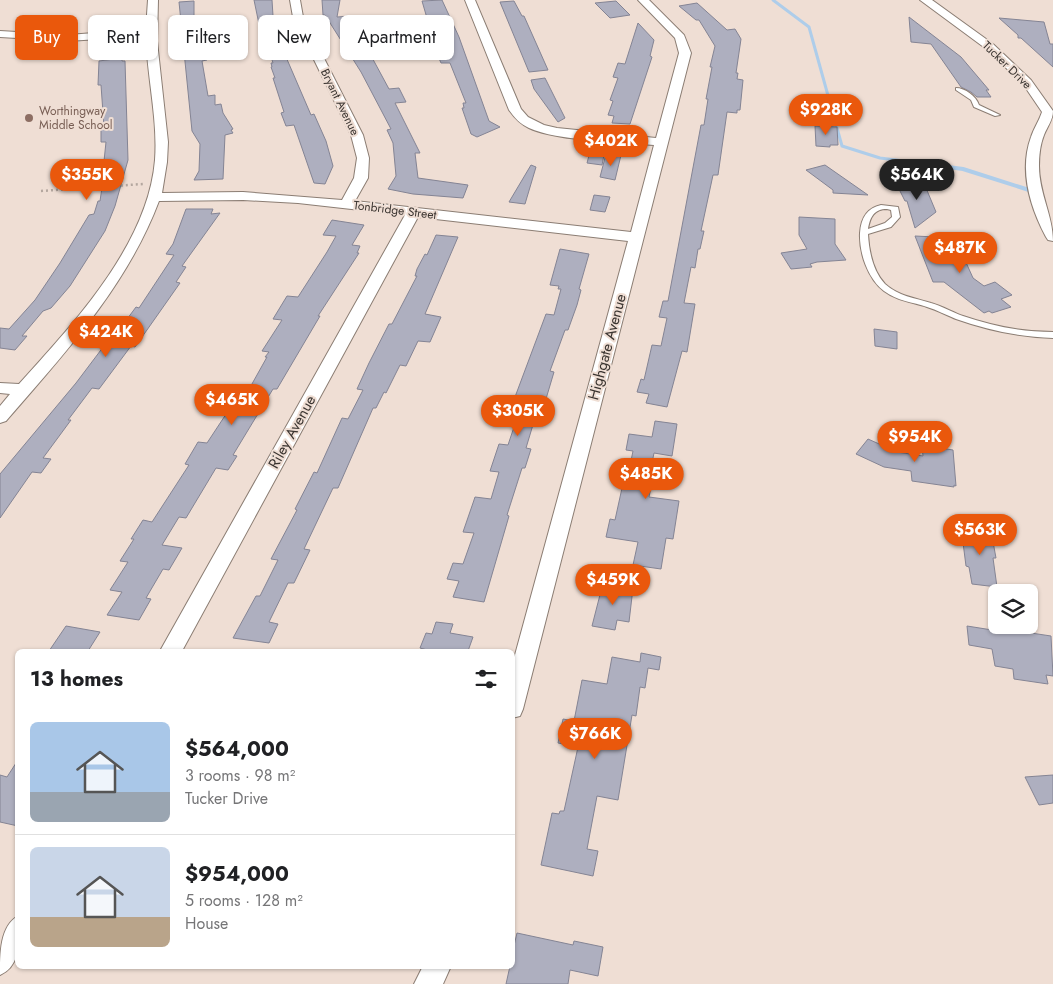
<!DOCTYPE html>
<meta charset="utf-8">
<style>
:root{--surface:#fff;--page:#f6f6f6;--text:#202124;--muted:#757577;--line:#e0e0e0;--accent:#ea580c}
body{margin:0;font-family:Jost,sans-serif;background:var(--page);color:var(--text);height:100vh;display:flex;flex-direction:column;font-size:19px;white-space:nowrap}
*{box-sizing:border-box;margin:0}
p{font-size:16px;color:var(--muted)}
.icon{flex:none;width:28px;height:28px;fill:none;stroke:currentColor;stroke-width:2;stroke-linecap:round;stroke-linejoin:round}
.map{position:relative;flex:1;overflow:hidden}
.side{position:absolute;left:15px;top:649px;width:500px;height:320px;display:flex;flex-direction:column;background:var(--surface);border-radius:8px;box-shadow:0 1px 4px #0004}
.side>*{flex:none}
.guide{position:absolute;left:15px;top:15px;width:500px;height:45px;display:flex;gap:10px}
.controls{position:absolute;left:988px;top:584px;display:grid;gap:10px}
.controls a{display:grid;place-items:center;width:50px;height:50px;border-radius:8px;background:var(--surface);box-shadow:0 1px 4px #0004;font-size:25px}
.price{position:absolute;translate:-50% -42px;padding:0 11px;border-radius:18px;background:var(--accent);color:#fff;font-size:16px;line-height:32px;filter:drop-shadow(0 1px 2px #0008)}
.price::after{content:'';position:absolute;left:50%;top:30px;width:15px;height:11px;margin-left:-8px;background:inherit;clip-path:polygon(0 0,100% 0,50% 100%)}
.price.on{background:#222;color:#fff}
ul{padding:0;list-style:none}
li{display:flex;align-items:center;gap:15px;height:125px;padding:0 15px}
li+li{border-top:1px solid var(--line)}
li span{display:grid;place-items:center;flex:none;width:140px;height:100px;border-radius:8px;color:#555}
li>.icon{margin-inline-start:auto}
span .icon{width:60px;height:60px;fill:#fffc;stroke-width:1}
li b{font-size:21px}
h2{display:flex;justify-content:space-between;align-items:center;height:60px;padding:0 15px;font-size:21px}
.pill{padding:0 18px;border-radius:8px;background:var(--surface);box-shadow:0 1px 4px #0004;font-size:18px;line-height:45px}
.pill.on{background:var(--accent);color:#fff}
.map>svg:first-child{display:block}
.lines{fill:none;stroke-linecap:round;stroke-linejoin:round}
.stream-far1{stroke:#aecdea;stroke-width:3}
.stream{stroke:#aecdea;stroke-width:4}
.building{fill:#aeafbf;stroke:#848494}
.lane-casing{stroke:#8b7d73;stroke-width:2}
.street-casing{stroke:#8b7d73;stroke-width:2}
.path{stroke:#b4a79f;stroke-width:2.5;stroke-dasharray:2 3;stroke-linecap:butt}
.lane{fill:#fff;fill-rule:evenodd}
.street{fill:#fff;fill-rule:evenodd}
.education-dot{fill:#8d6e63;stroke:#efded4;stroke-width:2}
.labels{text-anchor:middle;stroke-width:4;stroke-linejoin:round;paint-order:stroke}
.far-street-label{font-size:12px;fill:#3a3430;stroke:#efded4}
.far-education-label{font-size:12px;fill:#785e54;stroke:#efded4;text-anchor:start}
.street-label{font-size:15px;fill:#3a3430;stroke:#efded4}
</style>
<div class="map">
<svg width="1053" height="984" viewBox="0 0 1053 984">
<rect width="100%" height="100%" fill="#efded4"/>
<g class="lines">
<path class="stream-far1" d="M773 0 809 27 842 146 880 158 920 163"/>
<path class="stream" d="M911 162 963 169 1029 190"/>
</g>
<path class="building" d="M254 0H272L273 16 287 50H285L288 56 286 57 311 115 314 114 326 141 333 166 325 184 314 183 294 125 286 126 281 113 284 112 273 78H275L271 67H272L271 63H273L262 28 260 29Z
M322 0H340L337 17 353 16 365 38 362 39 389 89 399 88 406 102 395 103 420 153H415L418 178 468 185 463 198 413 194 388 189 396 176 393 143 387 130 391 129 361 72 325 15H323Z
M442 0 459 37 489 121 500 127 477 137 471 134 462 108H464L463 103H466L450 63H441L438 56 422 1Z
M194 1V21L198 20 201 41H204L207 60 202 61 208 96 215 95V105L221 104 223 113 233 129 231 130 233 133 225 135 223 179 194 180 199 171 200 144 192 131 179 2Z
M514 1 522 16H524L548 70 529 72 500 2Z
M616 1 630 15 610 18 595 3Z
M697 3 727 30 735 29 741 39 736 73H738L737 79 743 80 740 110H737V113L727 112 718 175H713L701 231H704L700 249H698L695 268 691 267 684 303 695 304 687 352 682 351 667 407 646 403 649 394 637 392 641 379 644 380 652 345 661 346 667 318 659 317 663 301H668L701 125H704L708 99H706L712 67H710L715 46 699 20H696L679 6Z
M909 17 961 57 989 90H986L991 97H977L971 92 961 87 931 44 911 42Z
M999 18 1044 22 1050 44H1053V67L1021 38H1018V35Z
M638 23 654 40 650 56 652 57 630 124 612 123 614 116 608 115 613 101 610 100 618 78 613 77 618 63 625 64Z
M122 58V61H125L128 160 115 206 105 231 70 286 51 308 43 311 22 336H27L15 350 0 348V328L9 329 35 300 60 263 89 215 94 214 98 201H100L106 161H104L106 142H101V128L104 127 101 85H98L99 61Z
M545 78 565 118 558 122 534 89 531 80Z
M815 126 837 127 838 145H830V147L816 146Z
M591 148 605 150 602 165 587 163Z
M606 154 621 155 615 180 600 177Z
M531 165 536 167 525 204 509 202Z
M825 165 835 172 868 195 833 193V190L806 170Z
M917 179 926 188 936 212 915 228 907 201H905L896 183Z
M594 195 610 197 605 212 590 210Z
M186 209H213L211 214 220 213 182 266 186 267 176 282 180 283 135 347 131 346 99 389 92 388 68 420H71L43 458 51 459 41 473 32 472 0 518V474L76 383 113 334H116L136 307 139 308 174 255 166 254 173 244Z
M799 217 835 219V244L846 260 817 262 810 264 812 267 791 269 781 253 807 249 799 235Z
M332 220 364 225 352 245 360 246 357 253H359L318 316H320L277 389H273L233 455 237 456 228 470 216 468 186 518 179 517 162 545 182 548 169 570 163 569 146 598 151 599 139 620 107 615 122 592 110 590 128 562 120 561 134 539H131L143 520 152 522 189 465 185 464 198 442 207 443 236 399 243 400 267 357H265L269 352 262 351 282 320 273 319 287 296 298 297 327 252 336 236 323 235Z
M436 235 458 237 425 314 441 317 430 342 418 341 406 366 400 365 386 393 384 392 376 408H373L338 488H333L304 549 310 550 294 583H288L269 622 278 624 269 643 233 638 256 596H260L278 560 271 559 297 510 295 509 314 472 317 473 342 418 348 419 363 390 357 389 369 363 389 324H392L417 276H415L417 269 425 254 427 255Z
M915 236 955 238 973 278 984 286 995 282 1012 295 1001 299 1011 307 992 313 989 311 984 313 944 282H933Z
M560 249 589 254 579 289 581 290 577 305 568 330H565L550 371 554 372 540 419 535 418 526 448 531 449 525 468H522L507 515 509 516 484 602 453 597 459 581 447 579 453 563 463 564 474 533 463 532 473 503 475 497 491 499 499 472 490 471 499 444 508 445 521 406 512 405 546 314 554 315 561 289H558L559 286 550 285Z
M874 329 897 332V349L875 346Z
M655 421 677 424 672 456 654 453 648 483H652L649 497 679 501 673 539 666 538 661 569 633 565 638 542 606 537 610 519 615 520 624 479 627 480 633 451 626 450 629 434 652 437Z
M868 439 897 452 923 456 922 445 953 450 956 486 954 485V487L912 481 911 471 884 467 856 454Z
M961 527 991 531 996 558H993L997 587 972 584 969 567 966 566Z
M603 583 633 588 629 622 617 620 615 630 592 626Z
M436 622 453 624 450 633 473 637 468 651H431L420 648 426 633 432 634Z
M66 626 100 632 88 651H49Z
M967 626 1011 633V630L1051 636 1053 676 1046 675 1048 684 1014 679 1013 669 995 666 992 649 969 645Z
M641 653 661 657 659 670 648 668 645 688 640 687 636 716 632 715 618 800 597 796 587 849 598 851 593 876 541 865 552 813 559 814 560 811H564L578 747 558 743 563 719 574 721 582 680 607 684 612 657 640 662Z
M18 760V826L0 822V775L7 777Z
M1053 775V803L1039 805 1025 777Z
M517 933 573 945 574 941 603 947 598 976 570 970 568 984H506L510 966H512V954Z"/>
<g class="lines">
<g class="lane-casing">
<path id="lane" d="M956 88C965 88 976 96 979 105L1000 115 995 116 974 107 971 100 956 90Z
M881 205 898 207 900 217 891 227 868 234C869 252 873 271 885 284 898 296 915 298 931 303 942 306 952 312 963 316 992 326 1022 332 1053 332V338C1020 337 987 330 956 319 946 315 937 310 927 307 913 302 897 301 884 291 868 279 859 253 860 233 861 218 867 208 881 205ZM887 209 891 210 892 217 885 223 868 229C870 217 874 209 887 209Z"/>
</g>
<g class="street-casing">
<path id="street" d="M148 0H158L157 41 168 142 167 162 162 193 243 192 342 200 354 178 357 158 351 135 293 17 290 0H300L303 17 363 135 369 158 368 178 355 201 631 232 654 145C621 142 557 141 529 128 520 124 514 117 509 110L465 0H475L521 109 528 117 544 125 557 128 656 138 679 53 675 38 638 0H649L684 35 691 53 523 709 520 716 512 718V666L628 241 418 217 182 651H160L405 215 298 203 243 200 159 201C127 286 65 353 6 421L0 423V406L10 394 0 393V383L19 384C73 324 148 245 155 160 158 119 147 77 146 36L68 41 0 37V31L68 35 146 29Z
M920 0H932L993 44 1031 80 1053 111C1053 120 1047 127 1044 135 1040 145 1039 156 1039 166 1039 194 1053 215 1053 241L1048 240 1046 237C1030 207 1019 170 1031 137 1034 128 1039 121 1042 112L1023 84 985 48Z
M18 916C18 937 23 965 0 975 0 953 0 926 18 916Z
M423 966H451L443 984H414Z"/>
</g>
<path class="path" d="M41 191 143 184"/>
<use href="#lane" class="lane"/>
<use href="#street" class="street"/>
</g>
<circle class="education-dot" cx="29" cy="118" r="5"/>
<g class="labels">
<g class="far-street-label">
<text transform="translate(1007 65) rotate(44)" y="4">Tucker Drive</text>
<text transform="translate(340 102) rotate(64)" y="4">Bryant Avenue</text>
<text transform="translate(395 210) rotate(7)" y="4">Tonbridge Street</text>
</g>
<g class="far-education-label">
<text x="39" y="115">Worthingway<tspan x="39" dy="14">Middle School</tspan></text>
</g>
<g class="street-label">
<text transform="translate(607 347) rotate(-75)" y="5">Highgate Avenue</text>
<text transform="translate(292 432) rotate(-61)" y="5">Riley Avenue</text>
</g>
</g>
</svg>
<div class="controls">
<a><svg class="icon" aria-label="layers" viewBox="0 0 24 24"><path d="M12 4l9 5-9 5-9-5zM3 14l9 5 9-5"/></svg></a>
</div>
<b class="price" style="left:826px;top:136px">$928K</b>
<b class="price" style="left:611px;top:167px">$402K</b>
<b class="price" style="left:87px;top:201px">$355K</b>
<b class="price on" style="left:917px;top:201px">$564K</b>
<b class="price" style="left:960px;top:274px">$487K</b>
<b class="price" style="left:106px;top:358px">$424K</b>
<b class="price" style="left:232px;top:426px">$465K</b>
<b class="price" style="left:518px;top:437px">$305K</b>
<b class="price" style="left:915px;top:463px">$954K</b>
<b class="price" style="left:646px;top:500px">$485K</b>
<b class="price" style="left:980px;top:556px">$563K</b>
<b class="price" style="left:613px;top:606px">$459K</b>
<b class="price" style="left:595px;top:760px">$766K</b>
<div class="guide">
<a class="pill on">Buy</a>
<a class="pill">Rent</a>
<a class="pill">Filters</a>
<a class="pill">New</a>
<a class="pill">Apartment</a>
</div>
<section class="side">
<h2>13 homes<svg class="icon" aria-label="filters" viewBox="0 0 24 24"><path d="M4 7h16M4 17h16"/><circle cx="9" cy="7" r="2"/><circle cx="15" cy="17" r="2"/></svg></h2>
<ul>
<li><span style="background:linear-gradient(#a9c7e8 70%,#9aa5b1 0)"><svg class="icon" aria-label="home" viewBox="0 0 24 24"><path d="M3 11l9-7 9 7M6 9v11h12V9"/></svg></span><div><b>$564,000</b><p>3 rooms · 98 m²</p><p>Tucker Drive</p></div></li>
<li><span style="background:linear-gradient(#c9d6e8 70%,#b9a48a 0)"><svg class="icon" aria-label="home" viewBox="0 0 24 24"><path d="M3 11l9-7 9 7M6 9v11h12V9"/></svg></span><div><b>$954,000</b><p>5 rooms · 128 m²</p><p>House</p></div></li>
</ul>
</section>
</div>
